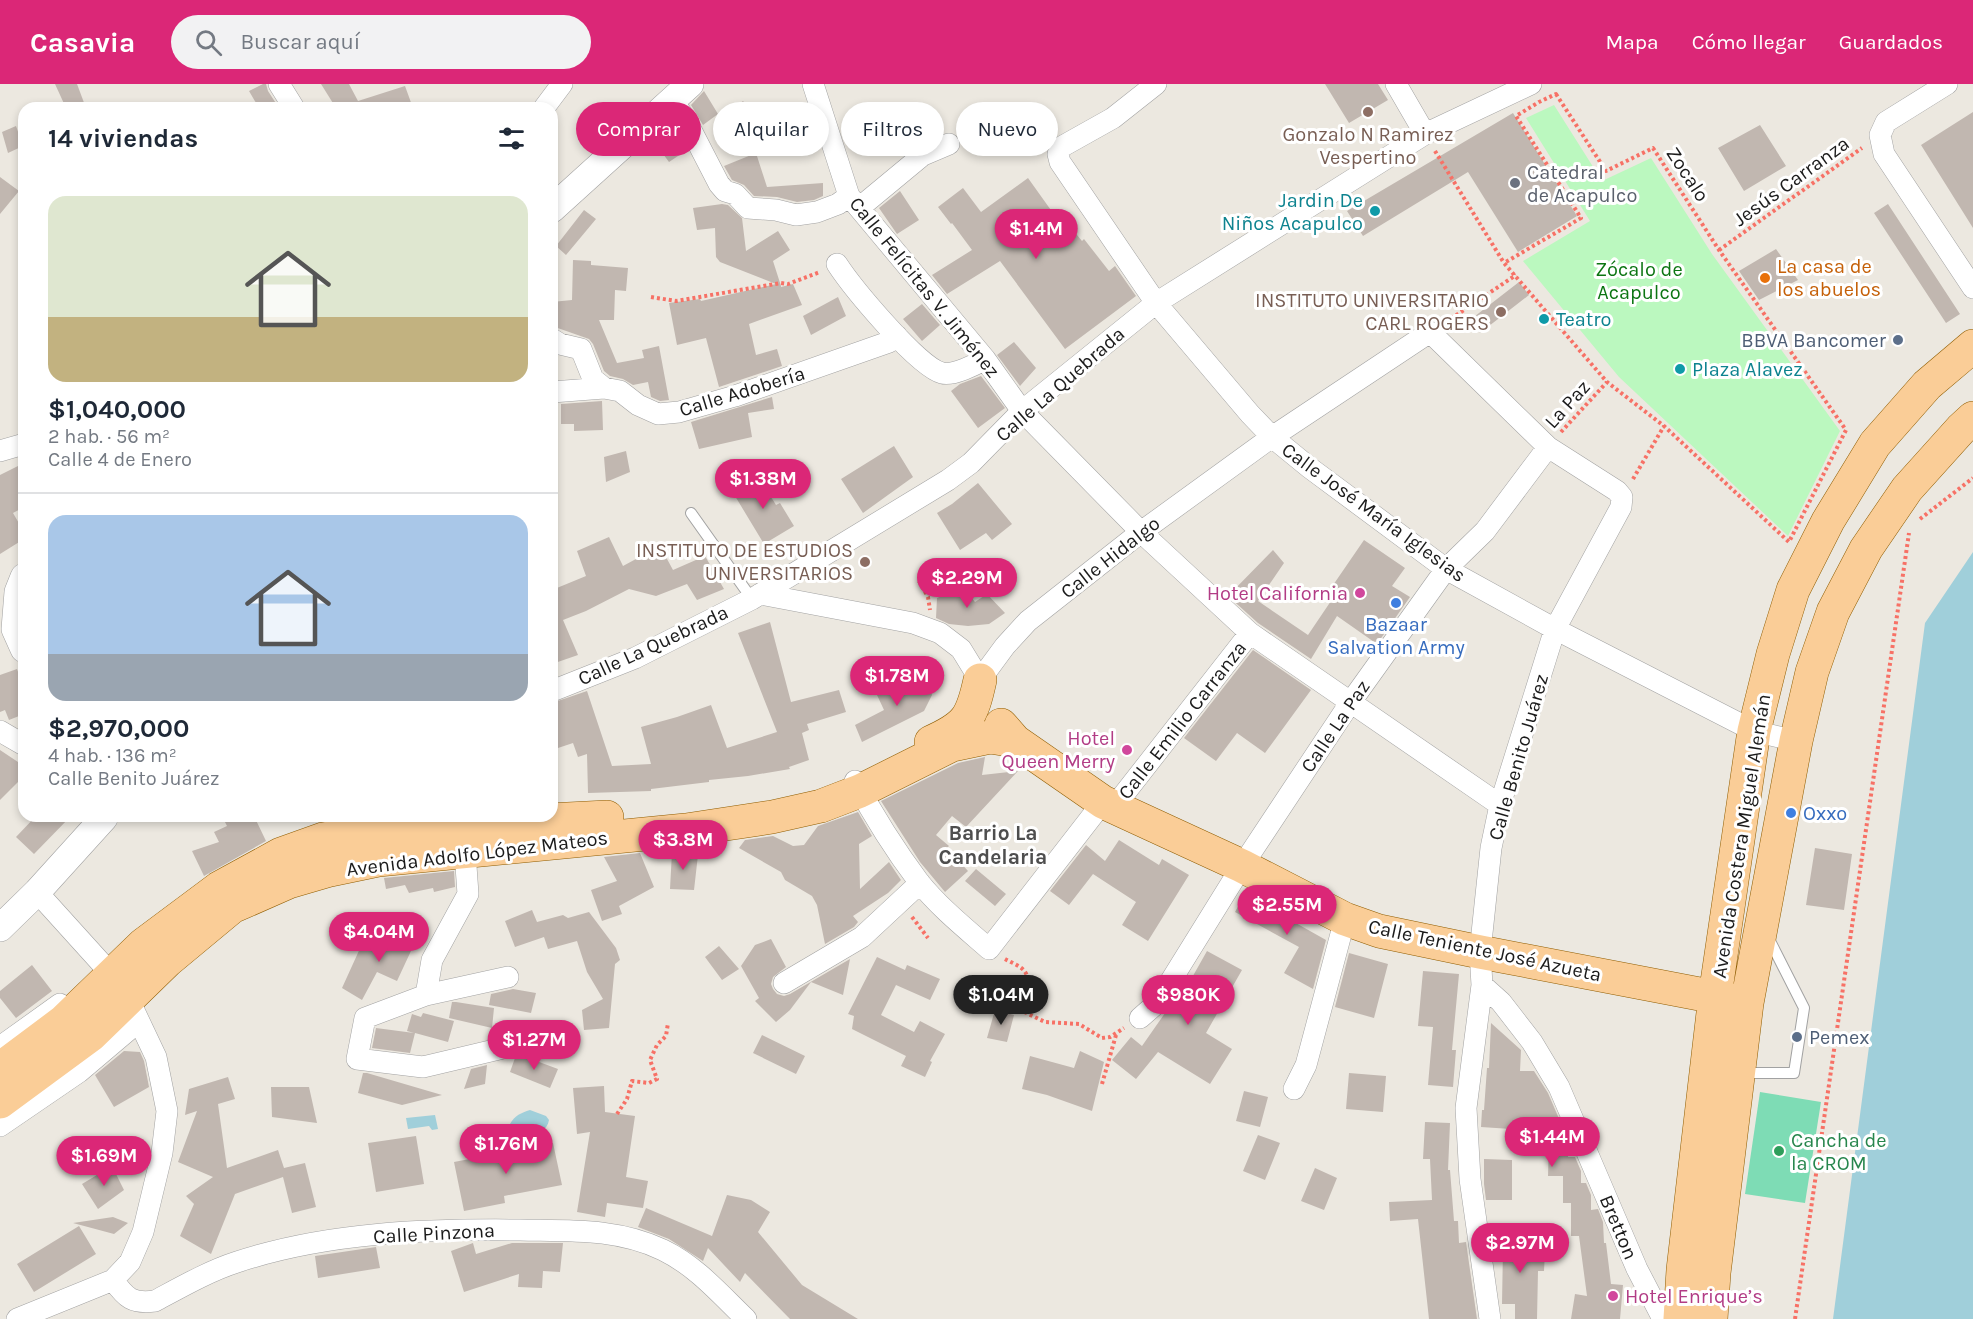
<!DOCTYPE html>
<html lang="es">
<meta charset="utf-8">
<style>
:root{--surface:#fff;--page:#f2f2f3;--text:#1f2937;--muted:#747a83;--line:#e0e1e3;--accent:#db2777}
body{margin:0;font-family:Karla,sans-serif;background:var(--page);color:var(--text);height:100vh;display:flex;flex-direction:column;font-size:22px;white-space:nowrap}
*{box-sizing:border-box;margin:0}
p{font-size:20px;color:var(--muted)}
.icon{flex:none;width:33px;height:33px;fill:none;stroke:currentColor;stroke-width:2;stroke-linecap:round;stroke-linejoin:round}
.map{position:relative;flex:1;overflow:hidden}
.sheet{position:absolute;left:18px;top:18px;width:540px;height:720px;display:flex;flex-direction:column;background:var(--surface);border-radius:18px;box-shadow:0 3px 9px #0003}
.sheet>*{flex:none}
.top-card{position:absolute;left:576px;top:18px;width:570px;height:54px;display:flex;gap:12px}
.price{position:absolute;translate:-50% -51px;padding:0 14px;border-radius:21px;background:var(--accent);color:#fff;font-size:20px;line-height:39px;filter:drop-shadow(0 2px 3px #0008)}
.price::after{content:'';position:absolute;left:50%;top:36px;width:18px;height:14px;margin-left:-9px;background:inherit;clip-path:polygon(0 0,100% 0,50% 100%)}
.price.active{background:#222;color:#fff}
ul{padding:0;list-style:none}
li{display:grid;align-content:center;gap:12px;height:318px;padding:0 30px}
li+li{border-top:2px solid var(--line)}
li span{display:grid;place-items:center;height:186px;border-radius:18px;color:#555}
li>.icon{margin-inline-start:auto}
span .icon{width:108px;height:108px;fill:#fffc;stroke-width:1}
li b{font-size:26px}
h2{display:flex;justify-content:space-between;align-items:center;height:72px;padding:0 30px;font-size:26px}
.pill{padding:0 21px;border-radius:27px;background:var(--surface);box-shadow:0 3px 9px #0003;font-size:21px;line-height:54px}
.pill.active{background:var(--accent);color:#fff}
header{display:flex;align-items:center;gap:36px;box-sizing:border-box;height:84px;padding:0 30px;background:var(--accent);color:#fff}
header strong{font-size:28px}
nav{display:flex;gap:33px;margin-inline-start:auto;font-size:21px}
.search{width:420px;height:54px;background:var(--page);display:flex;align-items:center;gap:15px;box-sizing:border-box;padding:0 21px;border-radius:33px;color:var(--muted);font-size:22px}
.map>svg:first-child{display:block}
.park{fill:#bbf8bf}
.pitch{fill:#7edcb5}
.water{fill:#a0cfda}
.building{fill:#c1b7b0}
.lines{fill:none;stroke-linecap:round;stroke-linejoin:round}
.service-casing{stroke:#a2a2a2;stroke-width:12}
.minor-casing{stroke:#a2a2a2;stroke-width:22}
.tertiary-casing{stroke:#a2a2a2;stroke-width:28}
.primary-casing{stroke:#8f5d02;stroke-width:34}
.path{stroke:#f77166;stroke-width:4;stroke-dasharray:3 3;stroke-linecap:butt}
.service{stroke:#fff;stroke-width:10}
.minor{stroke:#fff;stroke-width:21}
.tertiary{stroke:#fff;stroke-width:27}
.primary{stroke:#facd97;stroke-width:33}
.education-dot{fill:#8d6e63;stroke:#fff;stroke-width:2}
.worship-dot{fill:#6b7280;stroke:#fff;stroke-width:2}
.culture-dot{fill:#0f9aa8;stroke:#fff;stroke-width:2}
.food-dot{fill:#e8710a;stroke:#fff;stroke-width:2}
.service-dot{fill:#5c6f8a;stroke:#fff;stroke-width:2}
.hotel-dot{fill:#d1479c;stroke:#fff;stroke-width:2}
.shop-dot{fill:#3f7fe0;stroke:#fff;stroke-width:2}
.leisure-dot{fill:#2e9e5b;stroke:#fff;stroke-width:2}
.labels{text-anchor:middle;stroke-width:6;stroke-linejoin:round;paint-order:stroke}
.education-label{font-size:20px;fill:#785e54;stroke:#fff;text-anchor:end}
.worship-label{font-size:20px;fill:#5b616d;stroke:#fff;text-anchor:start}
.street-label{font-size:20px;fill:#1b1b1b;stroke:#fff}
.culture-label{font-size:20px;fill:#0d838f;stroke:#fff;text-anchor:start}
.food-label{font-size:20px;fill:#c56008;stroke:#fff;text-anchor:start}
.park-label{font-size:20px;fill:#0c7512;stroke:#fff}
.service-label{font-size:20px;fill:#4e5e75;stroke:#fff;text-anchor:end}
.hotel-label{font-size:20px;fill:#b23c85;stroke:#fff;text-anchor:end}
.shop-label{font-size:20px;fill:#366cbe;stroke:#fff}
.leisure-label{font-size:20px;fill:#27864d;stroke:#fff;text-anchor:start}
.neighbourhood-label{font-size:21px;font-weight:bold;fill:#4e4e4e;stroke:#fff}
</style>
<header>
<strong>Casavia</strong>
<div class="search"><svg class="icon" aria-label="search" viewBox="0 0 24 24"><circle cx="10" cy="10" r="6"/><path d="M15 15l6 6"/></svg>Buscar aquí</div>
<nav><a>Mapa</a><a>Cómo llegar</a><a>Guardados</a></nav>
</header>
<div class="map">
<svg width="1973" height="1235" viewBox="0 0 1973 1235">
<rect width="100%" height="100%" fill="#ece8e0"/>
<path class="park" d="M1554 21 1602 97 1651 74 1712 170 1840 347 1788 452 1619 293 1523 177 1590 137 1526 34Z"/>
<path class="pitch" d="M1760 1008 1821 1018 1805 1119 1745 1110Z"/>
<path class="water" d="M1973 468V1235H1833L1925 539Z
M530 1026 546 1032 549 1036C546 1053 529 1047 515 1048L510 1040C515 1031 521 1029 530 1026Z
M435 1031 438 1045 432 1046 429 1042 408 1045 406 1034Z"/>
<path class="building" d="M55 0H77L86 24H66Z
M263 0H266L268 7 279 24H273L270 18 259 24 249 7Z
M321 0H349L358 17 405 2 413 24H336Z
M1325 0H1378L1388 16 1349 39Z
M704 7 718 30 703 41 691 21Z
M743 17 748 23 754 18 768 36 741 56 723 33Z
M1973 28V144L1921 61Z
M1513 29 1577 132 1518 168 1468 88 1363 152 1347 127Z
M672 38 687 66 669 78 652 55Z
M1760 41 1786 82 1744 107 1718 64Z
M16 42 23 62 8 69 2 48Z
M756 69 767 103 823 99V112L814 116 797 118 777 113 754 112 744 101 732 96 724 82Z
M0 93 19 107 0 130Z
M1028 94 1063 143 1067 139 1082 157 1084 155 1109 187 1115 182 1136 212 1065 265 1000 177 947 210 932 191 972 166 952 139 951 140 938 123 963 104 981 128Z
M900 107 919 136 897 150 879 124Z
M722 120 728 121 742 134 746 167 778 147 790 166 773 177 781 202V203L793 200 802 221 749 240 756 271 777 265 782 282 719 303 706 254 677 261 669 219 700 215 701 217 776 200 720 178 716 173 715 144 697 146 693 124Z
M1888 120 1960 230 1946 239 1874 129Z
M584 126 596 135 566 171 556 162Z
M1776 165 1798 196 1759 216 1739 187Z
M573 176 591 177V181L628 184 626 207 615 206 614 236H599L617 279 644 274 642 266 659 262 669 316 660 317 651 313 648 298 633 301 623 295 610 292 604 287 593 260 589 255 552 242V218L572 216Z
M1519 198 1529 211 1480 249 1470 236Z
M838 213 846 232 811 251 803 232Z
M922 220 940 241 922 257 903 235Z
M1014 258 1036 284 1020 302 997 271Z
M981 292 1005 324 978 344 951 307 960 300Z
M772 313 774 325 748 329 752 353 699 365 691 338Z
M602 317 603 346 574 347V340H561V320Z
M894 362 913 393 863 429 841 395Z
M626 367 630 388 606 398 604 373Z
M24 379V423L13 429 24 448V455L0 470V391Z
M758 392 776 421 780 419 794 442 764 460 735 412V406Z
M978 399 1012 440 992 456 986 449 960 466 937 429 952 420Z
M609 453 623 482 660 462 673 486 705 472 724 505 697 516 687 500 656 512 629 505 586 527 563 536 578 571 552 580V506L586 492 577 467Z
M1364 456 1405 484 1392 502 1410 513 1377 560 1337 532 1311 575 1258 539 1228 512 1273 466 1284 479 1258 517 1308 551 1335 511 1329 507Z
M963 503 975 518 987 510 1005 529 989 540 968 542 949 540 936 534 937 514Z
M770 538 791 618 839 606 846 628 807 640 809 646 802 649 809 676 789 683 790 685 748 692 709 696V698L651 705V707L588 709 587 670 578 673 573 659 552 666V619L587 607 612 682 651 680 641 643 677 633 711 621 727 664 777 648 738 549Z
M1253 566 1311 606 1265 669 1237 649 1216 677 1184 654Z
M17 585 24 605V630L9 636 5 626 0 628V591Z
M926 590 932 611 924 627 862 658 855 641 884 626 877 611Z
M0 666 24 682V692L0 716Z
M985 673 982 691 1018 687 966 743 952 732 936 751 949 762 947 764 968 787 945 808 920 778 881 717 958 679Z
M858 728 872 752 859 760 860 805 889 778 901 796 888 809 853 832 858 838 854 843 825 860 817 821 812 812 785 796 781 788 739 764 745 756 773 752 793 762 804 761 818 742Z
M36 732H71L34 770 16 753Z
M222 732H254L266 757 204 792 192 767 219 758 214 748 227 742Z
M1119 756 1159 781 1162 775 1189 791 1148 857 1122 841 1136 818 1093 790 1069 821 1050 807 1086 761 1105 777Z
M1815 764 1852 770 1844 826 1806 821Z
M672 768 698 771 694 806 670 805Z
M640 769 654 803 619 822 622 830 602 837 591 806 617 797 604 773Z
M976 785 1006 810 995 822 965 797Z
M454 787 455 803 434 808 433 804 409 809 405 801 386 805 384 794Z
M1247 806 1297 832 1294 838 1326 856 1313 905 1284 889 1299 863 1235 828Z
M532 826 537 838 563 831 568 834 589 828 616 864 620 876 615 880 609 944 584 946 582 926 603 915 587 888 577 857 548 865 544 853 515 863 505 837Z
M393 843 417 854 397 897 377 888 362 916 342 904 362 860 381 869Z
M771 855 786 883 773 893 771 900 773 905 777 910 784 912 790 910 850 875 843 911 811 898 790 926 776 938 755 917 759 914 741 882 755 861Z
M719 862 739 885 722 896 705 873Z
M1207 867 1242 886 1206 949 1232 965 1210 1000 1158 968 1136 995 1112 976 1131 953 1142 962 1172 919 1176 922Z
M1349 869 1388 880 1374 934 1335 923Z
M877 873 905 886 907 881 940 895 930 916 896 901 881 931 914 948 920 937 945 950 930 977 932 978 925 993 901 982 906 972 852 945 854 932 848 930Z
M32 881 52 907 16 934 0 914V907Z
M1423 887 1459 890 1452 966H1456L1453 1003 1428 1001 1433 943 1418 942Z
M513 905 536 909 531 929 489 921 491 910Z
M452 918H456L494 924 492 944 449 934Z
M995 926 1014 931 1007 958 987 954Z
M423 929 454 937 448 958 415 949 410 969 372 964 376 944 414 949 407 947 412 930 421 933Z
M1491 939 1521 966 1520 987H1534L1548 1009 1569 1058 1568 1073H1575L1581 1087V1099H1586L1591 1111V1126L1598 1125 1603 1138 1604 1159H1606L1611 1200 1623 1201 1620 1235H1571L1575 1210 1587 1212 1579 1152H1571V1119H1563V1092H1548L1549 1059H1542V1047L1481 1043 1482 1026H1484L1487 984H1489Z
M762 951 805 972 796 990 753 969Z
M124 967 140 968 144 977 149 1003 114 1023 95 991Z
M1080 967 1104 978 1092 1027 1047 1011 1022 1005 1030 972 1074 984Z
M523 972 558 985 550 1004 510 988 515 974Z
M487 981 485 1000 464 1005 471 985Z
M363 989H367L442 1011 402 1021 358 1009Z
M1349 989 1386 992 1383 1028 1346 1025Z
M228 993 235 1015 218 1020 227 1084 278 1066 284 1084 305 1079 316 1123 292 1129 283 1093 235 1110 211 1170 180 1152 194 1120 186 1112 213 1093 178 1078 197 1027 185 1031 189 1005Z
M604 1002 605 1028 635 1032 626 1093 648 1097 643 1124 607 1119 605 1133 577 1128 590 1048 577 1050 573 1004Z
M271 1003H309L317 1039 272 1033Z
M1244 1007 1268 1013 1260 1043 1236 1037Z
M1425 1038 1450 1039 1448 1086H1450L1454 1137H1458L1459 1159 1466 1158 1477 1235H1429L1418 1135 1390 1137 1389 1118 1432 1116 1430 1075H1423Z
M1258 1051 1280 1059 1265 1096 1243 1087Z
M416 1052 424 1100 376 1108 368 1059Z
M553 1059 562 1101 504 1112 505 1119 464 1127 454 1078Z
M1484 1075 1512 1076V1116H1486L1484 1100Z
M112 1082 124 1106 98 1125 82 1100Z
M1315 1084 1337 1094 1324 1126 1301 1117Z
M727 1111 751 1116 770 1128 758 1148 802 1201 858 1235H790L745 1189 740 1198 708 1164 703 1177 669 1155 638 1143 646 1124 712 1152Z
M113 1133 128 1139 114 1150 73 1139Z
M79 1142 96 1170 34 1208 17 1180Z
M1499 1144H1523V1168H1545L1544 1187H1538L1537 1235H1515V1220H1502L1503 1164H1499Z
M473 1159 476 1170 512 1159H563L560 1188 543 1187 542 1204 518 1203 519 1190 464 1208 451 1167Z
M376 1163 380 1184 318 1194 315 1172Z"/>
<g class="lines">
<g class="service-casing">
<path id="service" d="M691 429 752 515
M1742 989H1794L1804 924 1768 853"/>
</g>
<g class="minor-casing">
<path id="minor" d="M279 0 294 24
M813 0 849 112 985 275 1022 327 1141 448 1250 549 1500 721
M1156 0 1113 34 1063 62 1058 70 1060 78 1156 219 1250 330 1272 353 1310 384 1446 485 1555 545 1754 647 1796 657
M1396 0 1425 50
M1947 0 1886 38 1880 51 1884 70 1973 204
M672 15 687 38 719 100 725 107 735 110 748 124 776 126 796 131 817 128 838 120 849 112
M544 24 562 0
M859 124 923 71 949 60
M837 180C852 203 918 283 942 289 953 292 975 281 985 275
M552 255 560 260 581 265 593 295 604 304
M552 308 604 304 620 307 638 321 658 330 679 328 735 312 889 258 897 252
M0 367 24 360
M760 510 913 539 940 549 961 565 980 596 1005 562 1028 537 1141 448 1272 353 1430 248 1548 363 1617 407 1622 413 1621 423 1555 545 1500 721 1491 764 1480 868 1482 901 1466 1024 1470 1095 1490 1235
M552 607 635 574 752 515 948 396 971 379 1022 327 1156 219 1425 50 1531 0
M0 647 24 661
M855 697C873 731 895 766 919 798 939 823 965 844 989 865L1103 718
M1114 723 1250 549
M465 768 468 810 432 876 426 911 508 893
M784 899 862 853 920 799
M1482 901 1501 918 1532 958 1559 1003 1637 1185 1663 1235
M426 911 365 934 357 975 423 983 541 955
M1140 934 1157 919 1242 782 1350 619 1446 485 1485 447 1548 363
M0 963 60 920
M1294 1005 1306 981 1345 835
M0 1042 79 988 138 938
M113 1196C126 1214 132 1220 155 1217 181 1203 209 1187 237 1178 328 1148 426 1145 520 1146 570 1147 617 1144 663 1166 696 1182 720 1210 746 1235
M17 1235 113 1196 130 1178 143 1148 162 1069 167 1027 156 973 129 916 103 881 37 808"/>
</g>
<g class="tertiary-casing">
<path id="tertiary" d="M552 125 690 0
M24 493 18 508 15 545 24 565
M0 844 37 808 104 734 103 732"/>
</g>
<g class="primary-casing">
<path id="primary" d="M1001 641 1015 657 1103 718 1242 782 1345 835 1379 847 1480 868 1736 917
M931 658C967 642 972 633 980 596
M0 985 64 937 144 860 219 804 281 770 323 755 390 744 607 733
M0 1018 91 951 167 877 232 823 289 798 330 786 378 776 686 746 772 733 821 722 860 707 952 661 990 653 1015 657
M1680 1235 1683 1186 1715 912 1754 647 1773 570 1793 506 1828 437 1875 360 1927 301 1973 262
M1711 1235 1714 1189 1747 919 1796 657 1812 588 1833 528 1866 465 1907 405 1961 345 1973 334"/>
</g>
<path class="path" d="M1556 10 1606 87 1653 64 1719 166 1846 346 1789 458 1664 342 1607 298 1504 179 1581 134 1516 32 1539 18Z
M1435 67 1504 179
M1719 166 1862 64
M651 213 676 217 781 199 788 200 820 188
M1446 238 1516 191
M1561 348 1607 298
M1633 395 1664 342
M1920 435 1973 394
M919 497 928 513 930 526
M912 833 928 854
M1005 875C1014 880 1027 884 1027 894L1016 920V924L1045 938 1079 940 1102 954 1110 953 1124 944
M1102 1000 1116 951
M617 1030 627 1015 632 997 649 999 657 995 650 976 657 961 666 952 668 939
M1795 1235 1909 449"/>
<use href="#service" class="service"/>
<use href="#minor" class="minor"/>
<use href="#tertiary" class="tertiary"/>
<use href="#primary" class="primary"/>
</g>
<g class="education-dot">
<circle cx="1368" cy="28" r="6"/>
<circle cx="1501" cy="228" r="6"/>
<circle cx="865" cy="478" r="6"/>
</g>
<circle class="worship-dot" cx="1515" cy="99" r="6"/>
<g class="culture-dot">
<circle cx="1375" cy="127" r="6"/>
<circle cx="1544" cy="235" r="6"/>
<circle cx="1680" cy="285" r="6"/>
</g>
<circle class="food-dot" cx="1765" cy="194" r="6"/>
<g class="service-dot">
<circle cx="1898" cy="256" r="6"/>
<circle cx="1797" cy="953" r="6"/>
</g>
<g class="hotel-dot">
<circle cx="1360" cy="509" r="6"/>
<circle cx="1127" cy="666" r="6"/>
<circle cx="1613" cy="1212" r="6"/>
</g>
<g class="shop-dot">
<circle cx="1396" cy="519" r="6"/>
<circle cx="1791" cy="729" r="6"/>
</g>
<circle class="leisure-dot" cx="1779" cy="1067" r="6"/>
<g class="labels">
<g class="education-label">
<text x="1368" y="57" text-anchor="middle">Gonzalo N Ramirez<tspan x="1368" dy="23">Vespertino</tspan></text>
<text x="1489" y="223">INSTITUTO UNIVERSITARIO<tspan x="1489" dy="23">CARL ROGERS</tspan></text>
<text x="853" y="473">INSTITUTO DE ESTUDIOS<tspan x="853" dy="23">UNIVERSITARIOS</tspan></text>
</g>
<g class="worship-label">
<text x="1527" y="95">Catedral<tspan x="1527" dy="23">de Acapulco</tspan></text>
</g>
<g class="street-label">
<text transform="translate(1688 90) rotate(57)" y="7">Zocalo</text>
<text transform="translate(1791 97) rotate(-36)" y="7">Jesús Carranza</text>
<text transform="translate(925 203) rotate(51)" y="7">Calle Felícitas V. Jiménez</text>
<text transform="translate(1060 300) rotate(-41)" y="7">Calle La Quebrada</text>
<text transform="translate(742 307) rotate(-17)" y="7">Calle Adobería</text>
<text transform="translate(1567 320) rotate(-48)" y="7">La Paz</text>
<text transform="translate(1374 428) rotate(36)" y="7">Calle José María Iglesias</text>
<text transform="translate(1110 473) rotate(-38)" y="7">Calle Hidalgo</text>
<text transform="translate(653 561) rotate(-25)" y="7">Calle La Quebrada</text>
<text transform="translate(1182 636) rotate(-52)" y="7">Calle Emilio Carranza</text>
<text transform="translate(1335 642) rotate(-56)" y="7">Calle La Paz</text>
<text transform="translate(1518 673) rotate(-74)" y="7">Calle Benito Juárez</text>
<text transform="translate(1741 752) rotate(-81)" y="7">Avenida Costera Miguel Alemán</text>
<text transform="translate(477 769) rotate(-7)" y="7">Avenida Adolfo López Mateos</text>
<text transform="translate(1485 866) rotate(12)" y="7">Calle Teniente José Azueta</text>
<text transform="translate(1619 1143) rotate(67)" y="7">Bretton</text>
<text transform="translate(434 1149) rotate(-3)" y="7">Calle Pinzona</text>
</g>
<g class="culture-label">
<text x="1363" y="123" text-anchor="end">Jardin De<tspan x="1363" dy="23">Niños Acapulco</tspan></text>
<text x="1556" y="242">Teatro</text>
<text x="1692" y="292">Plaza Alavez</text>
</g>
<g class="food-label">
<text x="1777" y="189">La casa de<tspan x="1777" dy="23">los abuelos</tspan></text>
</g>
<g class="park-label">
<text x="1639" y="192">Zócalo de<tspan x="1639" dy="23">Acapulco</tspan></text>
</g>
<g class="service-label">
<text x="1886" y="263">BBVA Bancomer</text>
<text x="1809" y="960" text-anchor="start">Pemex</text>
</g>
<g class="hotel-label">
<text x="1348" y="516">Hotel California</text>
<text x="1115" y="661">Hotel<tspan x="1115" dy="23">Queen Merry</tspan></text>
<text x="1625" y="1219" text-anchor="start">Hotel Enrique’s</text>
</g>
<g class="shop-label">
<text x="1396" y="547">Bazaar<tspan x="1396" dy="23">Salvation Army</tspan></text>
<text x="1803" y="736" text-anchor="start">Oxxo</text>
</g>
<g class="leisure-label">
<text x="1791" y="1063">Cancha de<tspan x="1791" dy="23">la CROM</tspan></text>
</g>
<g class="neighbourhood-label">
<text x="993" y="756">Barrio La<tspan x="993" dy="24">Candelaria</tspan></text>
</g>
</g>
</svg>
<b class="price" style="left:1036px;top:176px">$1.4M</b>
<b class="price" style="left:763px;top:426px">$1.38M</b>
<b class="price" style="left:967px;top:525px">$2.29M</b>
<b class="price" style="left:897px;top:623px">$1.78M</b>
<b class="price" style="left:683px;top:787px">$3.8M</b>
<b class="price" style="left:1287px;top:852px">$2.55M</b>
<b class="price" style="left:379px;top:879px">$4.04M</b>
<b class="price active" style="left:1001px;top:942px">$1.04M</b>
<b class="price" style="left:1188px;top:942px">$980K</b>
<b class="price" style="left:534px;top:987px">$1.27M</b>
<b class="price" style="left:1552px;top:1084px">$1.44M</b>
<b class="price" style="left:506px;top:1091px">$1.76M</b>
<b class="price" style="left:104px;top:1103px">$1.69M</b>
<b class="price" style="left:1520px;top:1190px">$2.97M</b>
<div class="top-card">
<a class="pill active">Comprar</a>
<a class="pill">Alquilar</a>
<a class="pill">Filtros</a>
<a class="pill">Nuevo</a>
</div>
<section class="sheet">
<h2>14 viviendas<svg class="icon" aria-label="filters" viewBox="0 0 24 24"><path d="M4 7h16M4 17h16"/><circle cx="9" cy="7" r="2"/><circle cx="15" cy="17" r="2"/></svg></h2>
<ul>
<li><span style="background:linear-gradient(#dfe7d0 65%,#c2b280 0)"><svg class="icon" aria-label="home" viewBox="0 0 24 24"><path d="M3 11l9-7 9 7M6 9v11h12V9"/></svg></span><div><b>$1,040,000</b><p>2 hab. · 56 m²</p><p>Calle 4 de Enero</p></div></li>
<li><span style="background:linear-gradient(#a9c7e8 75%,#9aa5b1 0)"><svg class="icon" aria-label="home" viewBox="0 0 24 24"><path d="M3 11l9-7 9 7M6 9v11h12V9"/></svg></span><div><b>$2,970,000</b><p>4 hab. · 136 m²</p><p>Calle Benito Juárez</p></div></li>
</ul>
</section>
</div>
